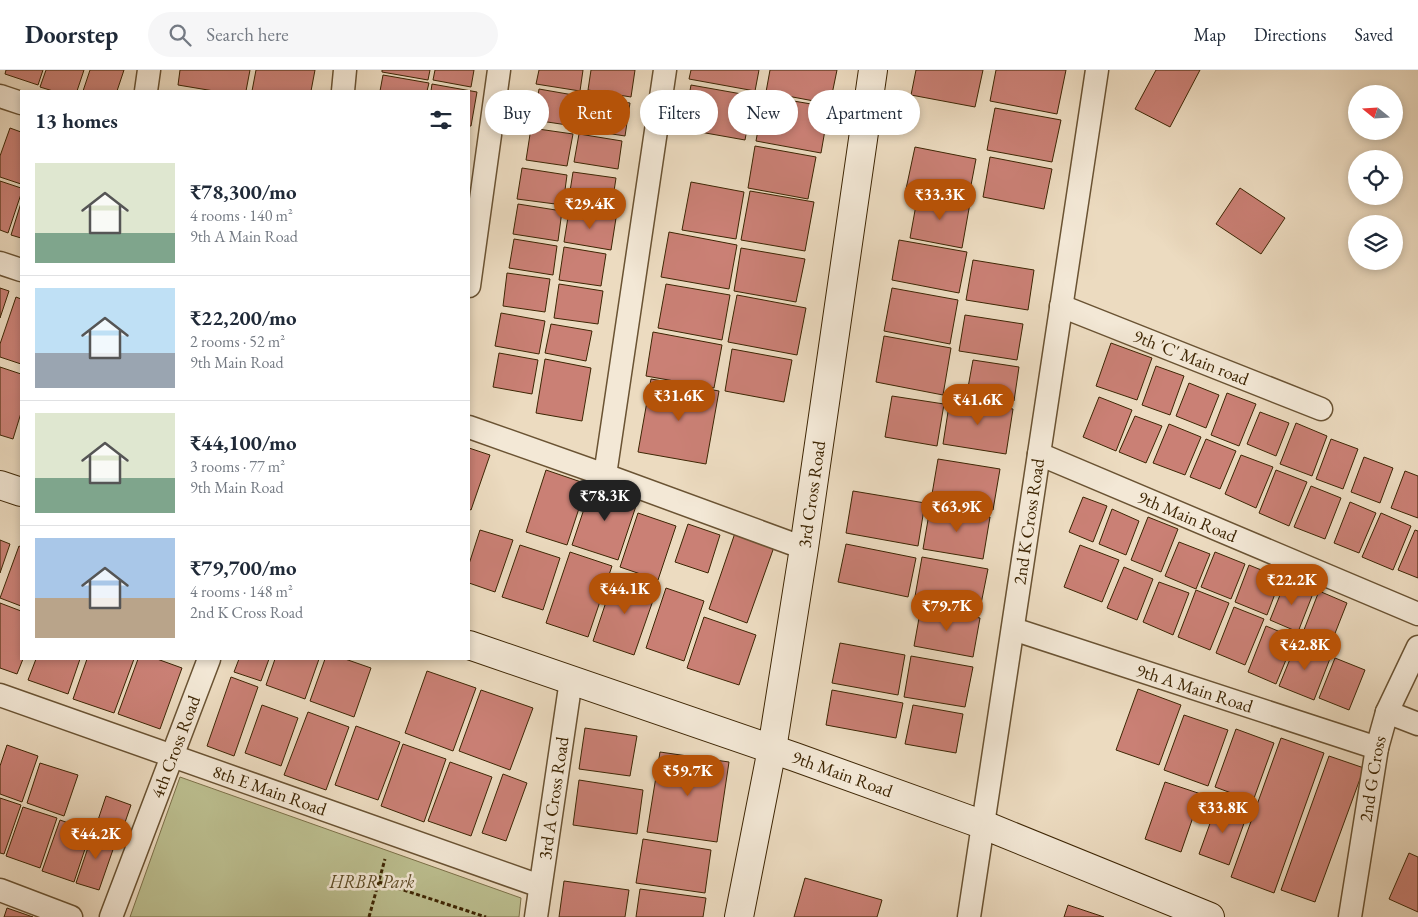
<!DOCTYPE html>
<meta charset="utf-8">
<style>
:root{--surface:#fff;--page:#f6f6f7;--text:#1f2937;--muted:#747a83;--line:#e0e1e3;--accent:#b45309}
body{margin:0;font-family:"EB Garamond",serif;background:var(--page);color:var(--text);height:100vh;display:flex;flex-direction:column;font-size:19px;white-space:nowrap}
*{box-sizing:border-box;margin:0}
p{font-size:16px;color:var(--muted)}
.icon{flex:none;width:28px;height:28px;fill:none;stroke:currentColor;stroke-width:2;stroke-linecap:round;stroke-linejoin:round}
.map{position:relative;flex:1;overflow:hidden}
.side{position:absolute;left:20px;top:20px;width:450px;height:570px;display:flex;flex-direction:column;background:var(--surface);border-radius:0px;box-shadow:0 2px 8px #0003}
.side>*{flex:none}
.guide{position:absolute;left:485px;top:20px;width:475px;height:45px;display:flex;gap:10px}
.needle{width:32px;rotate:288deg}
.buttons{position:absolute;left:1348px;top:15px;display:grid;gap:10px}
.buttons a{display:grid;place-items:center;width:55px;height:55px;border-radius:50%;background:var(--surface);box-shadow:0 2px 8px #0003;font-size:25px}
.price{position:absolute;translate:-50% -42px;padding:0 11px;border-radius:18px;background:var(--accent);color:#fff;font-size:16px;line-height:32px;filter:drop-shadow(0 1px 2px #0008)}
.price::after{content:'';position:absolute;left:50%;top:30px;width:15px;height:11px;margin-left:-8px;background:inherit;clip-path:polygon(0 0,100% 0,50% 100%)}
.price.on{background:#222;color:#fff}
ul{padding:0;list-style:none}
li{display:flex;align-items:center;gap:15px;height:125px;padding:0 15px}
li+li{border-top:1px solid var(--line)}
li span{display:grid;place-items:center;flex:none;width:140px;height:100px;border-radius:0px;color:#555}
li>.icon{margin-inline-start:auto}
span .icon{width:60px;height:60px;fill:#fffc;stroke-width:1}
li b{font-size:21px}
h2{display:flex;justify-content:space-between;align-items:center;height:60px;padding:0 15px;font-size:21px}
.pill{padding:0 18px;border-radius:22px;background:var(--surface);box-shadow:0 2px 8px #0003;font-size:18px;line-height:45px}
.pill.on{background:var(--accent);color:#fff}
header{display:flex;align-items:center;gap:30px;box-sizing:border-box;height:70px;padding:0 25px;background:var(--surface);border-bottom:1px solid var(--line)}
header strong{font-size:24px}
nav{display:flex;gap:28px;margin-inline-start:auto;font-size:18px}
.search{width:350px;height:45px;background:var(--page);display:flex;align-items:center;gap:12px;box-sizing:border-box;padding:0 18px;border-radius:28px;color:var(--muted);font-size:19px}
.map>svg:first-child{display:block}
.green{fill:#bcbf90;stroke:#7d724a}
.building{fill:#ca8075;stroke:#3e2604}
.lines{fill:none;stroke-linecap:round;stroke-linejoin:round}
.street-casing{stroke:#6a5333;stroke-width:25}
.secondary-casing{stroke:#3e2604;stroke-width:30}
.path{stroke:#3e2604;stroke-width:3;stroke-dasharray:4 2.5;stroke-linecap:butt}
.street{stroke:#f3e8d6;stroke-width:22}
.secondary{stroke:#f3e8d6;stroke-width:28}
.labels{text-anchor:middle;stroke-width:5;stroke-linejoin:round;paint-order:stroke}
.street-label{font-size:18px;fill:#3e2604;stroke:#f3e8d6}
.park-label{font-size:18px;font-style:italic;fill:#5e4c27;stroke:#f3e8d6}
</style>
<header>
<strong>Doorstep</strong>
<div class="search"><svg class="icon" aria-label="search" viewBox="0 0 24 24"><circle cx="10" cy="10" r="6"/><path d="M15 15l6 6"/></svg>Search here</div>
<nav><a>Map</a><a>Directions</a><a>Saved</a></nav>
</header>
<div class="map">
<svg width="1418" height="847" viewBox="0 0 1418 847">
<rect width="100%" height="100%" fill="#ecdbc0"/>
<filter id="stains"><feTurbulence type="fractalNoise" baseFrequency=".004" numOctaves="4"/><feColorMatrix values="0 0 0 0 .2 0 0 0 0 .09 0 0 0 0 .02 0 0 0 .5 -.17"/></filter>
<radialGradient id="worn" r=".72"><stop offset=".6" stop-color="#630" stop-opacity="0"/><stop offset="1" stop-color="#630" stop-opacity=".3"/></radialGradient>
<path class="green" d="M180 707 521 828 519 847H130Z"/>
<path class="building" d="M6 0H43L38 15 5 4Z
M46 0H84L77 21H53L40 17Z
M90 0H124L117 21H83Z
M180 0H250L246 21H214L178 15Z
M256 0H315L311 21H252Z
M382 0H430L428 10 382 2Z
M435 0H474L471 17 433 10Z
M539 0H583L580 21 536 14Z
M591 0H635L631 27 588 20Z
M691 0H759L755 21 689 9Z
M770 0H837L830 34 766 22Z
M916 0H983L975 37 911 25Z
M996 0H1066L1057 44 990 31Z
M1156 0H1200L1170 57 1135 39Z
M383 5 429 13 427 21H380Z
M432 14 477 22 471 56H469V21H431Z
M691 15 753 26 745 70 683 59Z
M539 19 579 26 574 56 534 50Z
M585 26 630 33 625 66 580 59Z
M764 26 829 37 821 83 756 71Z
M995 38 1061 50 1052 92 987 80Z
M10 58 21 62V114L0 107V86Z
M531 58 573 64 567 96 526 90Z
M579 64 622 71 618 99 574 92Z
M755 76 816 87 808 129 748 118Z
M915 77 976 89 968 131 906 119Z
M990 87 1052 99 1044 139 983 127Z
M522 98 567 105 563 135 517 129Z
M573 102 616 108 611 141 568 134Z
M0 111 21 118V124L8 163 0 160Z
M691 112 744 122 736 169 682 160Z
M1240 118 1285 148 1261 184 1216 154Z
M750 121 814 132 805 181 741 170Z
M918 124 970 133 962 178 910 168Z
M21 133V168L11 165Z
M518 134 562 141 558 171 513 164Z
M569 141 616 148 611 180 564 172Z
M669 162 737 175 729 219 661 207Z
M514 169 557 176 553 205 509 198Z
M899 170 967 182 959 223 892 210Z
M564 177 606 184 601 216 559 210Z
M741 178 805 189 796 232 734 221Z
M973 190 1034 200 1028 240 966 230Z
M507 203 550 209 545 242 503 236Z
M559 214 603 221 598 254 554 248Z
M666 214 730 225 722 270 658 258Z
M0 218 9 221 0 248Z
M892 218 958 230 950 274 884 261Z
M737 225 806 238 797 285 728 272Z
M16 227 21 229V294L0 287V274Z
M501 243 545 251 539 284 495 276Z
M965 245 1023 254 1017 290 959 281Z
M551 254 592 261 586 291 545 283Z
M653 262 722 275 714 318 646 306Z
M884 266 951 278 943 325 876 312Z
M1111 273 1152 288 1137 330 1096 316Z
M732 279 792 290 784 332 725 321Z
M499 283 538 290 532 324 493 317Z
M545 289 591 298 582 351 536 343Z
M973 290 1019 297 1014 331 967 323Z
M1156 296 1184 306 1170 345 1142 335Z
M0 297 21 304V343L13 369 0 365Z
M651 309 719 321 706 394 638 382Z
M1189 313 1219 325 1206 358 1176 346Z
M1227 323 1256 334 1239 376 1211 365Z
M892 326 944 334 937 376 885 367Z
M1099 327 1132 340 1116 381 1083 367Z
M950 329 1013 339 1006 384 943 374Z
M1260 342 1289 353 1276 386 1247 374Z
M1135 346 1162 356 1146 393 1119 382Z
M1296 353 1327 366 1312 406 1280 394Z
M1169 354 1201 367 1185 405 1153 393Z
M1206 369 1236 381 1220 419 1190 407Z
M1331 369 1358 379 1343 419 1316 409Z
M469 378 490 385 471 440 469 439Z
M1241 385 1273 397 1256 438 1225 424Z
M1364 387 1393 398 1380 433 1351 422Z
M938 389 1000 399 993 440 931 430Z
M546 400 587 414 567 475 526 462Z
M1276 400 1307 412 1289 456 1259 443Z
M1405 401 1418 406V448L1391 438Z
M592 415 638 430 618 490 572 475Z
M1311 416 1341 428 1325 469 1294 457Z
M853 421 925 433 918 476 846 463Z
M1083 427 1107 436 1093 472 1069 462Z
M1350 432 1376 443 1359 483 1334 473Z
M930 438 990 447 983 489 923 479Z
M1112 439 1139 451 1126 485 1099 474Z
M638 443 676 456 658 510 620 497Z
M1381 443 1411 456 1393 500 1362 487Z
M1148 447 1178 459 1161 502 1131 490Z
M688 454 720 465 708 503 675 492Z
M480 460 513 470 495 522 469 513V494Z
M1415 460 1418 461V508L1398 500Z
M735 463 774 477 747 553 709 539Z
M0 470 10 474 0 503Z
M1179 472 1210 484 1196 519 1165 506Z
M846 474 916 488 908 527 838 512Z
M520 475 560 488 543 540 502 527Z
M1080 475 1119 490 1102 532 1064 517Z
M19 476 21 477V536L0 528Z
M570 482 612 496 588 567 546 553Z
M1215 482 1245 494 1231 529 1201 517Z
M922 487 988 499 979 544 914 532Z
M1249 495 1281 508 1267 545 1235 532Z
M1124 497 1153 509 1137 550 1107 538Z
M615 505 657 519 634 585 593 571Z
M1286 510 1314 521 1298 562 1270 550Z
M1159 512 1189 523 1173 565 1143 552Z
M666 518 704 531 684 591 646 578Z
M1196 520 1229 533 1210 580 1178 567Z
M1319 521 1347 533 1330 576 1302 565Z
M0 533 21 541V589H23L17 604 0 598Z
M921 537 980 548 973 587 914 576Z
M1234 537 1264 549 1245 595 1216 583Z
M704 547 756 565 739 615 687 598Z
M1266 556 1295 568 1276 614 1248 602Z
M1297 572 1331 586 1314 630 1279 616Z
M840 573 905 585 898 625 832 613Z
M911 586 973 597 965 637 904 627Z
M1335 588 1365 600 1349 640 1319 628Z
M36 589H80L68 624 28 610Z
M87 589H134L114 643 73 629Z
M138 589H157L182 598 160 659 118 644Z
M239 589H269L261 611 234 602Z
M275 589H319L305 629 266 615Z
M325 589H345L371 598 354 647 310 631Z
M427 601 476 618 453 681 405 663Z
M231 607 258 617 234 686 207 676Z
M1138 619 1181 635 1159 695 1116 680Z
M481 620 533 638 510 700 459 681Z
M832 620 903 633 896 668 826 655Z
M262 635 298 648 281 696 245 683Z
M913 635 963 644 956 683 905 674Z
M308 642 349 657 326 720 284 705Z
M1184 645 1228 660 1208 716 1164 700Z
M356 656 400 672 378 730 335 715Z
M585 658 637 666 630 706 579 699Z
M1236 659 1274 673 1253 731 1215 717Z
M1281 668 1324 683 1274 823 1231 807Z
M403 674 446 689 424 752 381 736Z
M7 675 38 686 22 732 0 724V696Z
M660 682 729 692 717 772 647 762Z
M1329 686 1364 698 1315 832 1281 820Z
M450 692 492 707 471 766 428 751Z
M40 693 78 705 64 746 27 733Z
M503 704 527 713 506 771 482 763Z
M579 710 643 720 637 764 573 755Z
M1165 712 1201 724 1181 782 1145 769Z
M106 726 131 735 121 764 96 756Z
M0 728 21 735 4 784 0 783Z
M1217 734 1247 745 1229 795 1199 784Z
M23 737 57 748 40 798 6 786Z
M60 750 91 761 74 812 42 801Z
M94 760 117 768 99 820 76 813Z
M643 769 711 780 705 823 636 813Z
M1409 783 1418 787V842L1389 829Z
M805 808 882 830 877 847H794Z
M564 811 629 820 625 847H559Z
M640 819 706 828 703 847H636Z
M1068 835 1104 847H1064Z
M7 838 33 847H4Z"/>
<g class="lines">
<g class="street-casing">
<g id="street">
<path d="M146 21 149 0"/>
<path d="M343 21 345 0"/>
<path d="M0 26 21 33"/>
<path d="M0 193 21 200"/>
<path d="M469 216 499 0"/>
<path id="s1" d="M1061 236 1321 339"/>
<path d="M469 357 605 405 804 478"/>
<path id="s2" d="M1039 384 1418 544"/>
<path d="M605 405 665 0"/>
<path id="s3" d="M1013 559 1377 678"/>
<path id="s4" d="M0 625 540 816"/>
<path d="M1387 642 1418 654"/>
<path d="M0 820 71 847"/>
<path id="s5" d="M111 847 209 589"/>
<path id="s6" d="M536 847 571 610"/>
<path id="s7" d="M969 847 1097 0"/>
<path id="s8" d="M1350 847 1377 678 1387 642 1418 577"/>
</g>
</g>
<g class="secondary-casing">
<g id="secondary">
<path d="M0 415 21 422"/>
<path id="s9" d="M469 575 795 687 984 755 1210 847"/>
<path id="s10" d="M739 847 772 679 804 478 873 0"/>
</g>
</g>
<path class="path" d="M379 812 486 847
M369 847 385 789"/>
<use href="#street" class="street"/>
<use href="#secondary" class="secondary"/>
</g>
<g class="labels">
<g class="street-label">
<text dy="6" stroke="none"><textPath href="#s1" startOffset="140">9th 'C' Main road</textPath></text>
<text dy="6" stroke="none"><textPath href="#s10" startOffset="429">3rd Cross Road</textPath></text>
<text dy="6" stroke="none"><textPath href="#s2" startOffset="161">9th Main Road</textPath></text>
<text dy="6" stroke="none"><textPath href="#s7" startOffset="400">2nd K Cross Road</textPath></text>
<text dy="6" stroke="none"><textPath href="#s3" startOffset="191">9th A Main Road</textPath></text>
<text dy="6" stroke="none"><textPath href="#s5" startOffset="182">4th Cross Road</textPath></text>
<text dy="6" stroke="none"><textPath href="#s9" startOffset="395">9th Main Road</textPath></text>
<text dy="6" stroke="none"><textPath href="#s8" startOffset="140">2nd G Cross</textPath></text>
<text dy="6" stroke="none"><textPath href="#s4" startOffset="286">8th E Main Road</textPath></text>
<text dy="6" stroke="none"><textPath href="#s6" startOffset="120">3rd A Cross Road</textPath></text>
</g>
<g class="park-label">
<text x="372" y="818">HRBR Park</text>
</g>
</g>
<rect width="100%" height="100%" filter="url(#stains)"/>
<rect width="100%" height="100%" fill="url(#worn)"/>
</svg>
<div class="buttons">
<a><svg class="needle" viewBox="-14 -14 28 28"><path d="M0-13l5 13h-10z" fill="#e53935"/><path d="M0 13l5-13h-10z" fill="#747a83"/></svg></a>
<a><svg class="icon" aria-label="locate" viewBox="0 0 24 24"><circle cx="12" cy="12" r="6"/><path d="M12 2v4M12 18v4M2 12h4M18 12h4"/></svg></a>
<a><svg class="icon" aria-label="layers" viewBox="0 0 24 24"><path d="M12 4l9 5-9 5-9-5zM3 14l9 5 9-5"/></svg></a>
</div>
<b class="price" style="left:940px;top:151px">₹33.3K</b>
<b class="price" style="left:590px;top:160px">₹29.4K</b>
<b class="price" style="left:679px;top:352px">₹31.6K</b>
<b class="price" style="left:978px;top:356px">₹41.6K</b>
<b class="price on" style="left:605px;top:452px">₹78.3K</b>
<b class="price" style="left:957px;top:463px">₹63.9K</b>
<b class="price" style="left:1292px;top:536px">₹22.2K</b>
<b class="price" style="left:625px;top:545px">₹44.1K</b>
<b class="price" style="left:947px;top:562px">₹79.7K</b>
<b class="price" style="left:1305px;top:601px">₹42.8K</b>
<b class="price" style="left:688px;top:727px">₹59.7K</b>
<b class="price" style="left:1223px;top:764px">₹33.8K</b>
<b class="price" style="left:96px;top:790px">₹44.2K</b>
<div class="guide">
<a class="pill">Buy</a>
<a class="pill on">Rent</a>
<a class="pill">Filters</a>
<a class="pill">New</a>
<a class="pill">Apartment</a>
</div>
<section class="side">
<h2>13 homes<svg class="icon" aria-label="filters" viewBox="0 0 24 24"><path d="M4 7h16M4 17h16"/><circle cx="9" cy="7" r="2"/><circle cx="15" cy="17" r="2"/></svg></h2>
<ul>
<li><span style="background:linear-gradient(#dfe7d0 70%,#7fa58c 0)"><svg class="icon" aria-label="home" viewBox="0 0 24 24"><path d="M3 11l9-7 9 7M6 9v11h12V9"/></svg></span><div><b>₹78,300/mo</b><p>4 rooms · 140 m²</p><p>9th A Main Road</p></div></li>
<li><span style="background:linear-gradient(#bfe0f5 65%,#9aa5b1 0)"><svg class="icon" aria-label="home" viewBox="0 0 24 24"><path d="M3 11l9-7 9 7M6 9v11h12V9"/></svg></span><div><b>₹22,200/mo</b><p>2 rooms · 52 m²</p><p>9th Main Road</p></div></li>
<li><span style="background:linear-gradient(#dfe7d0 65%,#7fa58c 0)"><svg class="icon" aria-label="home" viewBox="0 0 24 24"><path d="M3 11l9-7 9 7M6 9v11h12V9"/></svg></span><div><b>₹44,100/mo</b><p>3 rooms · 77 m²</p><p>9th Main Road</p></div></li>
<li><span style="background:linear-gradient(#a9c7e8 60%,#b9a48a 0)"><svg class="icon" aria-label="home" viewBox="0 0 24 24"><path d="M3 11l9-7 9 7M6 9v11h12V9"/></svg></span><div><b>₹79,700/mo</b><p>4 rooms · 148 m²</p><p>2nd K Cross Road</p></div></li>
</ul>
</section>
</div>
